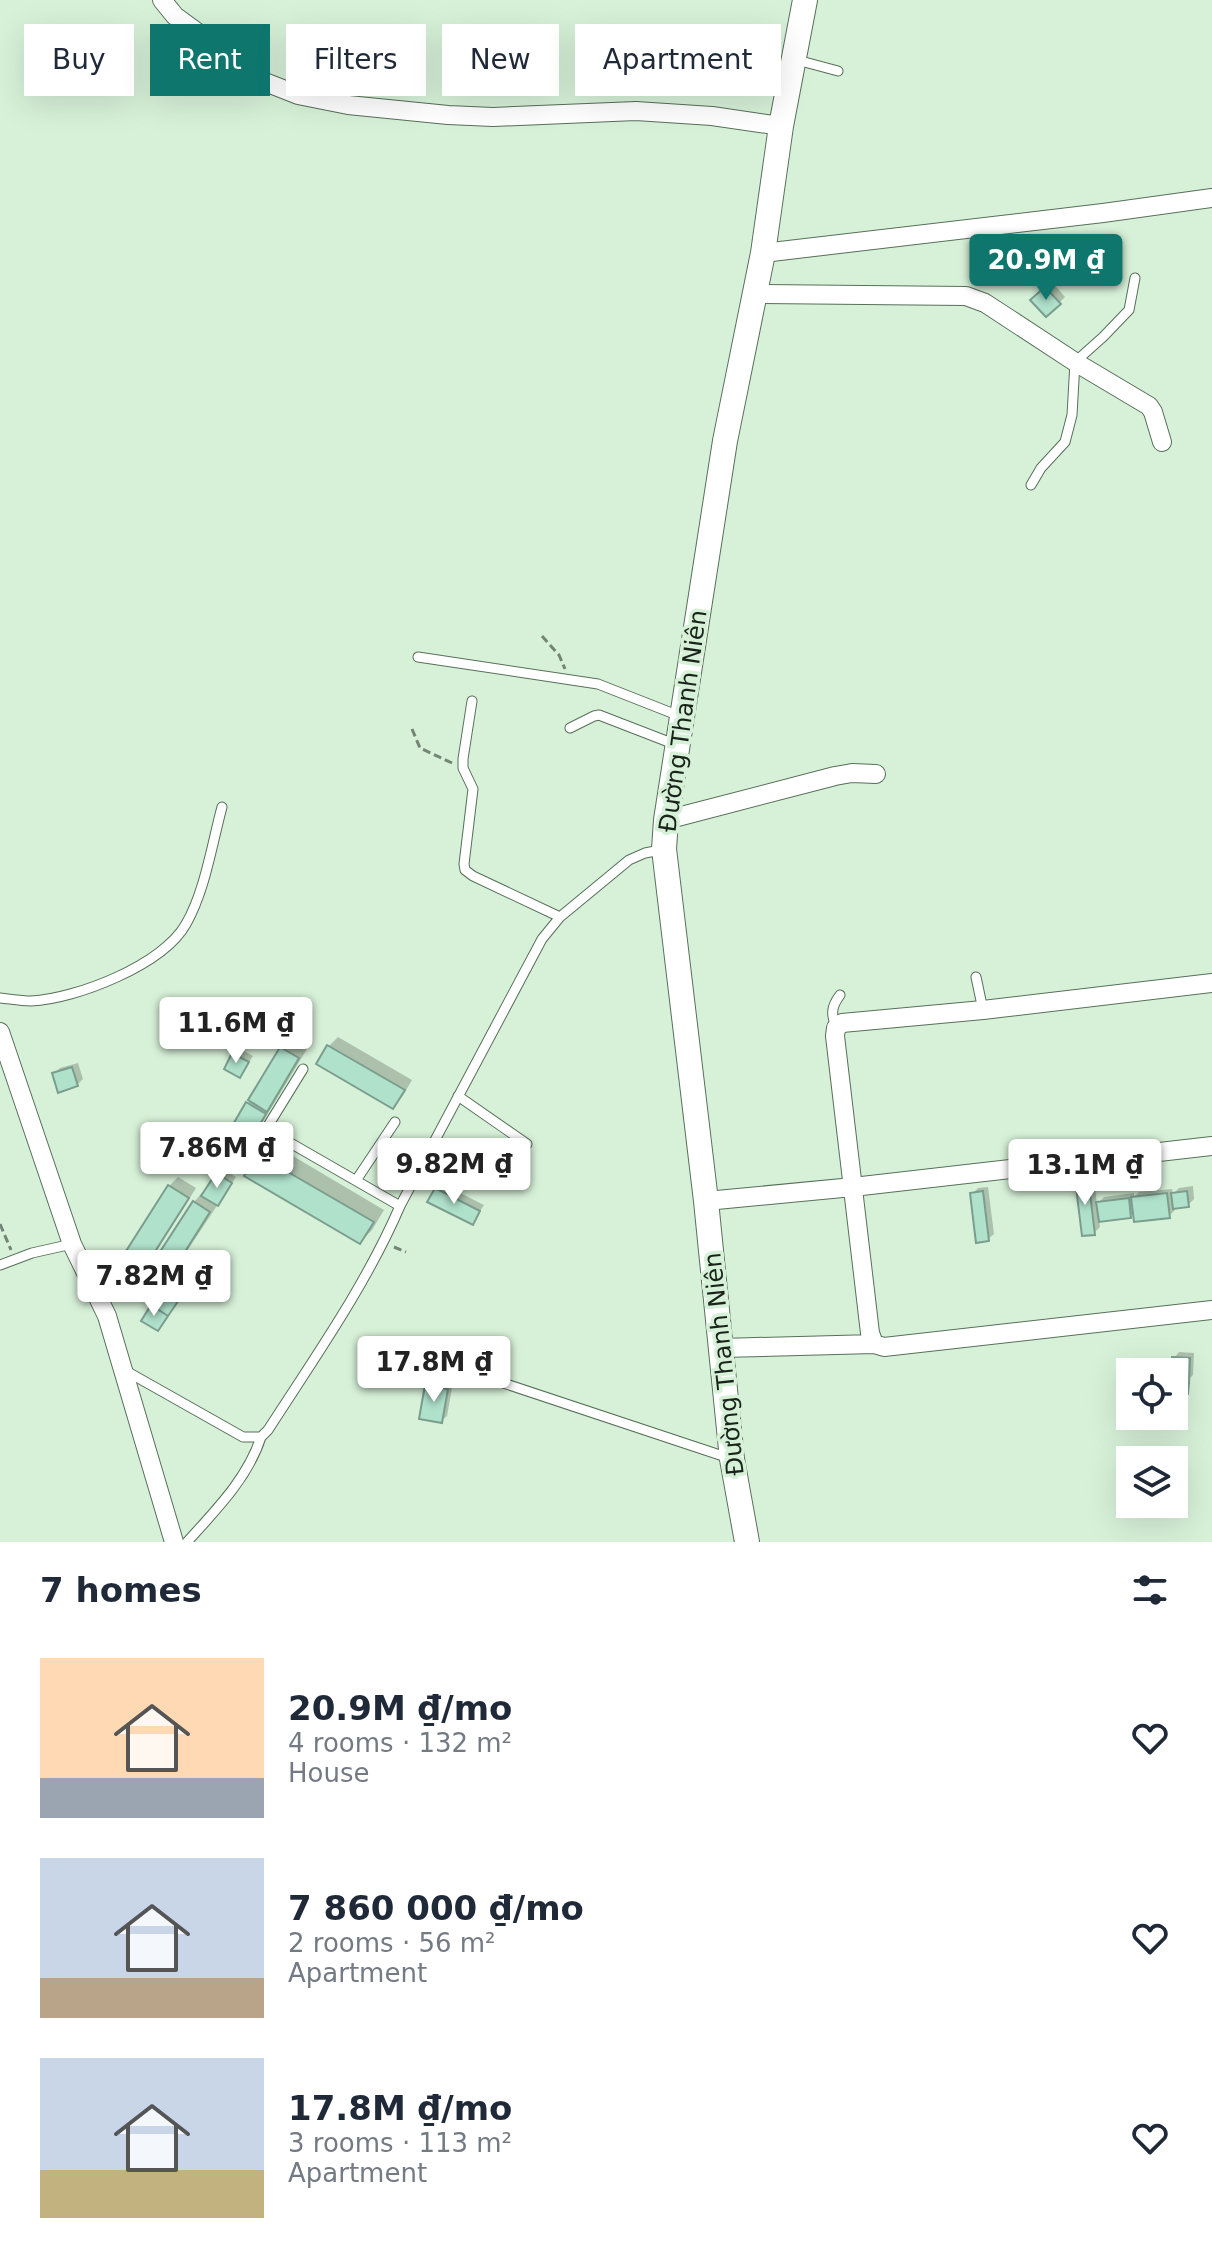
<!DOCTYPE html>
<meta charset="utf-8">
<style>
:root{--surface:#fff;--page:#f6f6f7;--text:#1f2937;--muted:#747a83;--accent:#0f766e}
body{margin:0;font-family:"DejaVu Sans",sans-serif;background:var(--page);color:var(--text);height:100vh;display:flex;flex-direction:column;font-size:30px;white-space:nowrap}
*{box-sizing:border-box;margin:0}
p{font-size:26px;color:var(--muted)}
.icon{flex:none;width:44px;height:44px;fill:none;stroke:currentColor;stroke-width:2;stroke-linecap:round;stroke-linejoin:round}
.map{position:relative;height:1542px;overflow:hidden}
.drawer{display:flex;flex-direction:column;background:var(--surface);flex:1}
.drawer>*{flex:none}
.guide{position:absolute;left:24px;top:24px;width:800px;height:72px;display:flex;gap:16px}
.fabs{position:absolute;left:1116px;top:1358px;display:grid;gap:16px}
.fabs a{display:grid;place-items:center;width:72px;height:72px;border-radius:0px;background:var(--surface);box-shadow:0 8px 32px #0002;font-size:40px}
.price{position:absolute;translate:-50% -68px;padding:0 18px;border-radius:8px;background:#fff;color:#222;font-size:26px;line-height:52px;filter:drop-shadow(0 2px 4px #0008)}
.price::after{content:'';position:absolute;left:50%;top:48px;width:24px;height:18px;margin-left:-12px;background:inherit;clip-path:polygon(0 0,100% 0,50% 100%)}
.price.on{background:var(--accent);color:#fff}
ul{padding:0;list-style:none}
li{display:flex;align-items:center;gap:24px;height:200px;padding:0 40px}
li span{display:grid;place-items:center;flex:none;width:224px;height:160px;border-radius:0px;color:#555}
li>.icon{margin-inline-start:auto}
span .icon{width:96px;height:96px;fill:#fffc;stroke-width:1}
li b{font-size:34px}
h2{display:flex;justify-content:space-between;align-items:center;height:96px;padding:0 40px;font-size:34px}
.chip{padding:0 28px;border-radius:0px;background:var(--surface);box-shadow:0 8px 32px #0002;font-size:28px;line-height:72px}
.chip.on{background:var(--accent);color:#fff}
.map>svg:first-child{display:block}
.shadow{fill:#0003}
.building{fill:#afe1cb;stroke:#7b9d8e;stroke-width:2}
.lines{fill:none;stroke-linecap:round;stroke-linejoin:round}
.service-casing{stroke:#586f5a;stroke-width:11}
.minor-casing{stroke:#586f5a;stroke-width:20}
.secondary-casing{stroke:#586f5a;stroke-width:26}
.path{stroke:#748575;stroke-width:3;stroke-dasharray:8 4;stroke-linecap:butt}
.service{stroke:#fff;stroke-width:9}
.minor{stroke:#fff;stroke-width:18}
.secondary{stroke:#fff;stroke-width:24}
.labels{text-anchor:middle;stroke-width:7;stroke-linejoin:round;paint-order:stroke}
.street-label{font-size:24px;fill:#1a231a;stroke:#d7f1d8}
</style>
<div class="map">
<svg width="1212" height="1542" viewBox="0 0 1212 1542">
<rect width="100%" height="100%" fill="#d7f1d8"/>
<path class="shadow" d="M750 32 769 33 767 65 761 70 744 37Z
M1052 282 1065 297 1047 315 1033 300Z
M338 1037 412 1080 402 1097 393 1106 329 1046Z
M290 1039 307 1049 241 1158 232 1167 248 1103 281 1048Z
M240 1049 253 1056 240 1075 234 1055Z
M78 1063 83 1079 77 1085 54 1074 60 1068Z
M271 1143 384 1210 372 1230 360 1242 247 1175 259 1155Z
M223 1169 236 1177 185 1254 196 1261 180 1287 185 1290 158 1329 154 1304 194 1202Z
M1093 1172 1097 1204 1104 1197 1134 1193V1197L1139 1192 1172 1189 1173 1194 1179 1188 1193 1186 1194 1199 1188 1205 1174 1207 1175 1210 1169 1216 1135 1211 1130 1216 1099 1220 1100 1227 1094 1233 1077 1179 1083 1174Z
M178 1177 196 1188 151 1260 142 1269 169 1186Z
M442 1184 484 1205 472 1223 436 1189Z
M988 1187 994 1234 988 1239 972 1194 978 1188Z
M1179 1352 1194 1353 1193 1375 1190 1378 1189 1390 1187 1392H1174V1358Z
M433 1380 453 1383 447 1416 441 1421 427 1386Z"/>
<path class="building" d="M742 37 764 38 762 72 740 71Z
M1045 287 1061 304 1046 317 1030 300Z
M327 1045 405 1090 393 1109 316 1064Z
M280 1047 299 1058 267 1112 248 1100Z
M232 1053 249 1062 240 1078 224 1069Z
M72 1067 78 1086 58 1093 52 1073Z
M246 1102 266 1114 233 1170 213 1159Z
M257 1154 374 1222 360 1244 244 1176Z
M216 1173 232 1183 218 1206 201 1196Z
M1088 1177 1095 1235 1082 1236 1075 1179Z
M168 1185 189 1198 142 1272 121 1259Z
M435 1188 480 1211 473 1225 427 1202Z
M983 1191 989 1241 976 1243 970 1193Z
M1187 1191 1189 1207 1173 1209 1171 1193Z
M1167 1193 1170 1218 1134 1222 1131 1197Z
M1129 1198 1131 1218 1099 1222 1096 1202Z
M193 1201 210 1212 164 1285 150 1276 147 1281 143 1278Z
M180 1260 192 1268 176 1293 164 1285Z
M150 1276 164 1285 151 1305 137 1295Z
M164 1285 181 1297 168 1316 151 1305Z
M151 1305 168 1316 158 1331 141 1321Z
M1172 1357 1190 1358 1189 1383 1174 1382V1372H1171Z
M1174 1382 1189 1383 1188 1394H1174Z
M425 1385 448 1389 442 1423 419 1419Z"/>
<g class="lines">
<g class="service-casing">
<path id="service" d="M797 60 838 71
M1031 485 1041 468 1065 442 1072 415 1075 362 1103 337 1129 310 1135 278
M418 657 598 684 682 717
M472 701 463 759V768L473 789 464 864 465 870 473 876 560 917
M570 728 594 716 599 715 674 744
M976 977 983 1010
M0 998C10 999 21 1001 31 1001 76 999 163 965 186 924 205 891 212 844 222 807
M836 1028C831 1014 831 1007 840 995
M458 1096 527 1144
M266 1129 303 1069
M257 1143 266 1129 400 1206
M357 1179 395 1122
M0 1265 32 1253 72 1244
M126 1371 243 1437H261L268 1430C315 1357 366 1285 400 1206L542 939 560 917 629 860 645 853 661 850
M470 1372 729 1458
M187 1542C215 1511 248 1478 261 1437"/>
</g>
<g class="minor-casing">
<path id="minor" d="M162 0 175 16 265 82 298 95 348 105 448 115 493 117 636 111 712 116 781 126
M763 253 1103 213 1212 198
M754 294 966 296 985 303 1075 362 1149 406 1153 412 1162 442
M666 820 835 776 852 773 876 774
M0 1032 72 1244 107 1316 174 1542
M706 1201 853 1187 1212 1146
M874 1344 870 1333 835 1036 836 1028 842 1023 983 1010 1212 983
M721 1348 874 1344 884 1347 1212 1310"/>
</g>
<g class="secondary-casing">
<path id="secondary" d="M747 1542 732 1459 706 1201 664 849 666 820 682 717 725 441 763 253 781 126 805 0"/>
</g>
<path class="path" d="M542 636 559 655 565 669
M412 729 420 748 452 763
M0 1224 11 1250
M394 1247 406 1252"/>
<use href="#service" class="service"/>
<use href="#minor" class="minor"/>
<use href="#secondary" class="secondary"/>
</g>
<g class="labels">
<g class="street-label">
<text transform="translate(683 721) rotate(-82)" y="8">Đường Thanh Niên</text>
<text transform="translate(724 1364) rotate(-96)" y="8">Đường Thanh Niên</text>
</g>
</g>
</svg>
<div class="fabs">
<a><svg class="icon" aria-label="locate" viewBox="0 0 24 24"><circle cx="12" cy="12" r="6"/><path d="M12 2v4M12 18v4M2 12h4M18 12h4"/></svg></a>
<a><svg class="icon" aria-label="layers" viewBox="0 0 24 24"><path d="M12 4l9 5-9 5-9-5zM3 14l9 5 9-5"/></svg></a>
</div>
<b class="price on" style="left:1046px;top:302px">20.9M ₫</b>
<b class="price" style="left:236px;top:1065px">11.6M ₫</b>
<b class="price" style="left:217px;top:1190px">7.86M ₫</b>
<b class="price" style="left:454px;top:1206px">9.82M ₫</b>
<b class="price" style="left:1085px;top:1207px">13.1M ₫</b>
<b class="price" style="left:154px;top:1318px">7.82M ₫</b>
<b class="price" style="left:434px;top:1404px">17.8M ₫</b>
<div class="guide">
<a class="chip">Buy</a>
<a class="chip on">Rent</a>
<a class="chip">Filters</a>
<a class="chip">New</a>
<a class="chip">Apartment</a>
</div>
</div>
<section class="drawer">
<h2>7 homes<svg class="icon" aria-label="filters" viewBox="0 0 24 24"><path d="M4 7h16M4 17h16"/><circle cx="9" cy="7" r="2"/><circle cx="15" cy="17" r="2"/></svg></h2>
<ul>
<li><span style="background:linear-gradient(#ffd9b3 75%,#9aa5b1 0)"><svg class="icon" aria-label="home" viewBox="0 0 24 24"><path d="M3 11l9-7 9 7M6 9v11h12V9"/></svg></span><div><b>20.9M ₫/mo</b><p>4 rooms · 132 m²</p><p>House</p></div><svg class="icon" aria-label="heart" viewBox="0 0 24 24"><path d="M12 20l-8-8c-3-5 5-10 8-4 3-6 11-1 8 4z"/></svg></li>
<li><span style="background:linear-gradient(#c9d6e8 75%,#b9a48a 0)"><svg class="icon" aria-label="home" viewBox="0 0 24 24"><path d="M3 11l9-7 9 7M6 9v11h12V9"/></svg></span><div><b>7 860 000 ₫/mo</b><p>2 rooms · 56 m²</p><p>Apartment</p></div><svg class="icon" aria-label="heart" viewBox="0 0 24 24"><path d="M12 20l-8-8c-3-5 5-10 8-4 3-6 11-1 8 4z"/></svg></li>
<li><span style="background:linear-gradient(#c9d6e8 70%,#c2b280 0)"><svg class="icon" aria-label="home" viewBox="0 0 24 24"><path d="M3 11l9-7 9 7M6 9v11h12V9"/></svg></span><div><b>17.8M ₫/mo</b><p>3 rooms · 113 m²</p><p>Apartment</p></div><svg class="icon" aria-label="heart" viewBox="0 0 24 24"><path d="M12 20l-8-8c-3-5 5-10 8-4 3-6 11-1 8 4z"/></svg></li>
</ul>
</section>
